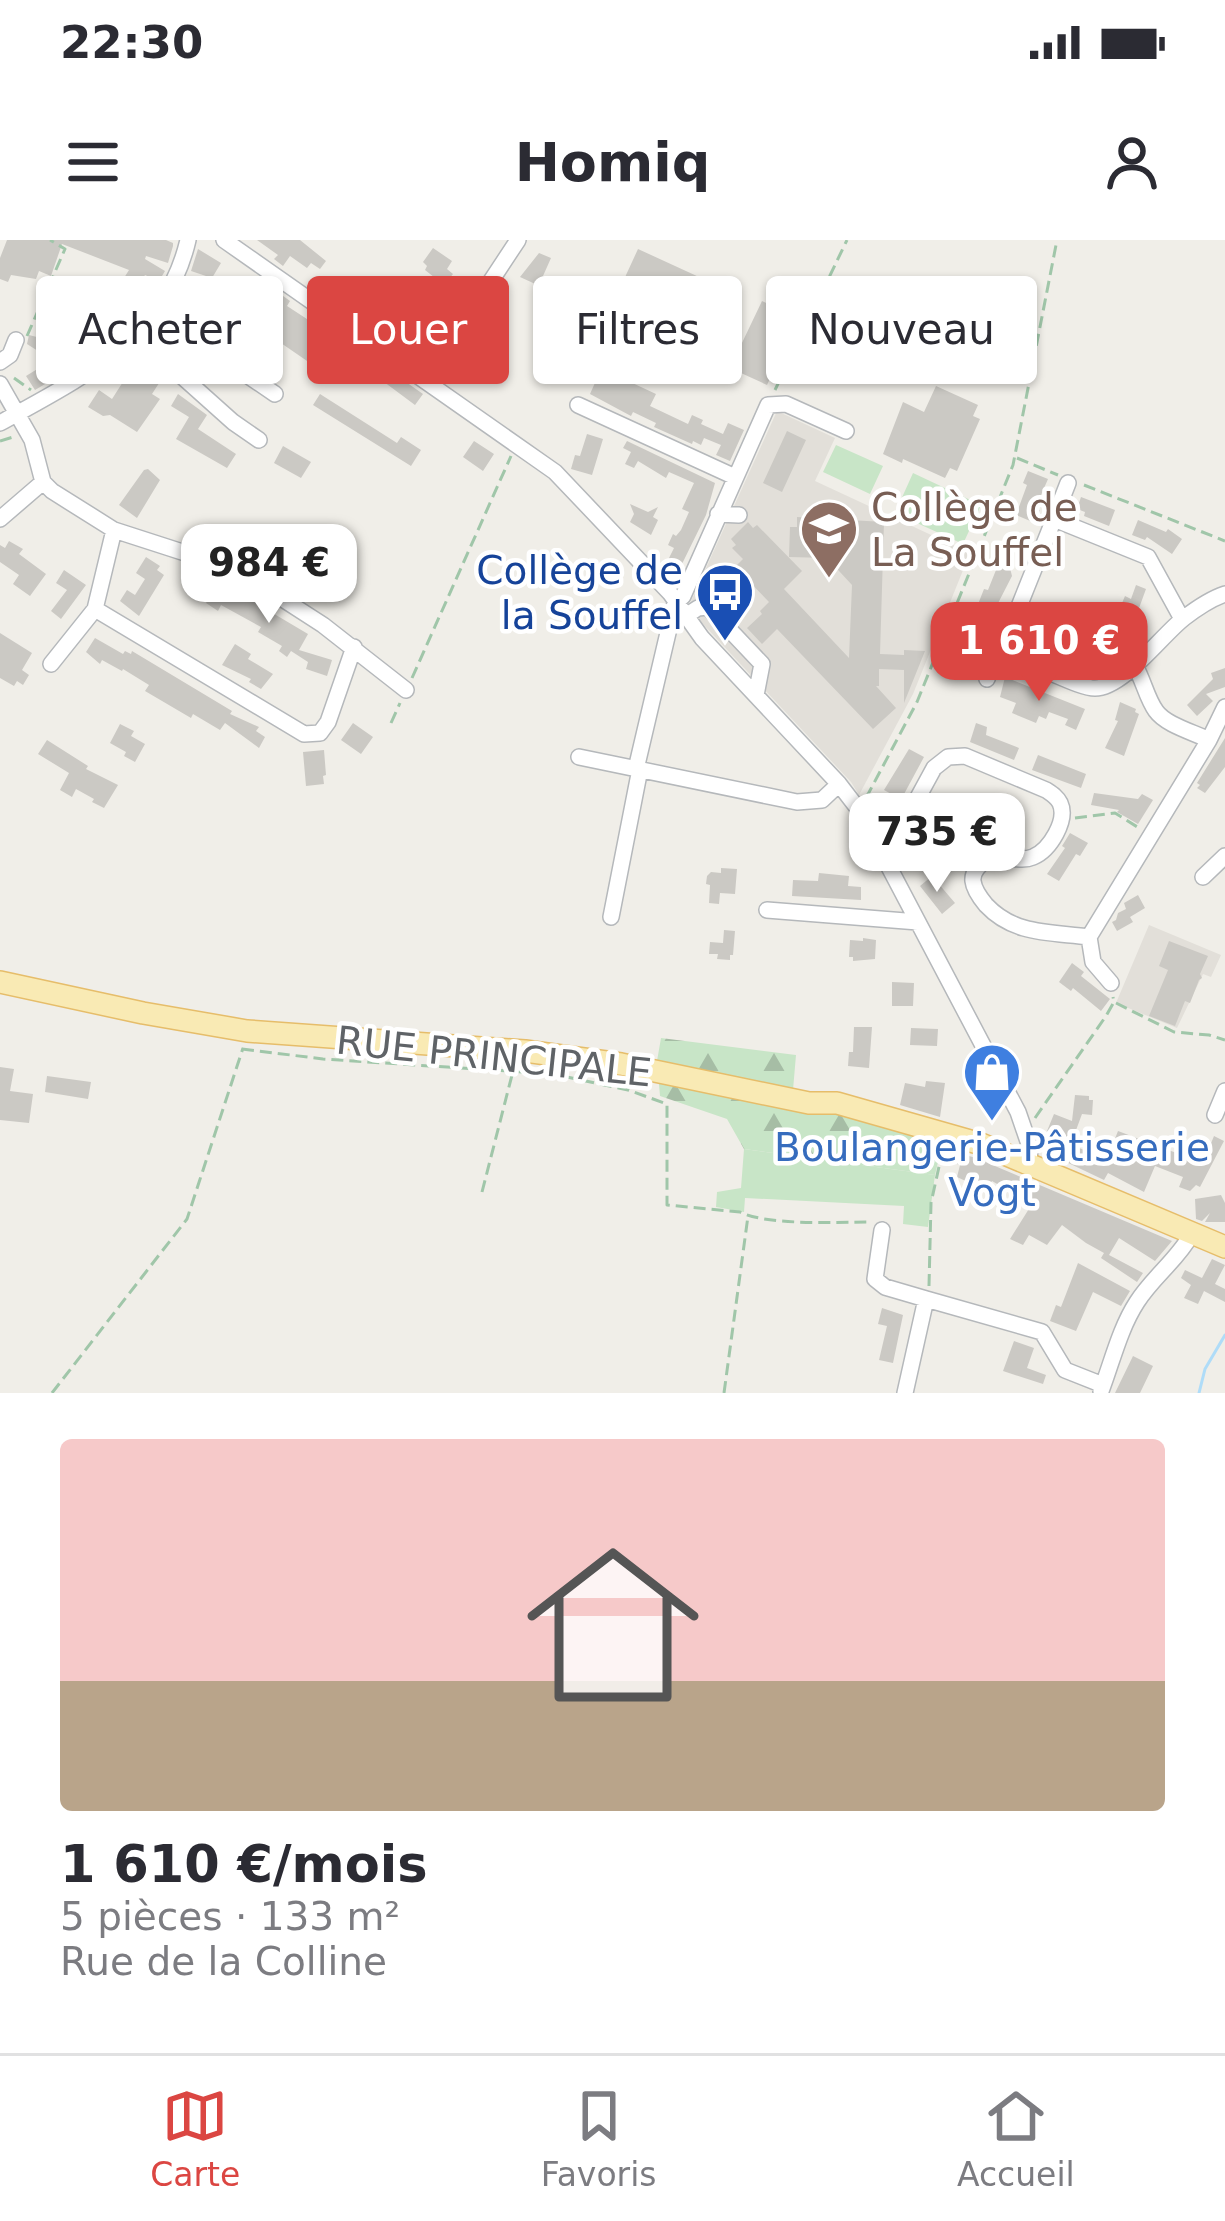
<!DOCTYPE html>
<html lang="fr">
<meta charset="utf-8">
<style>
:root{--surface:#fff;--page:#f2f2f3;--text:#2b2b33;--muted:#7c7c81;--line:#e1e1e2;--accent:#db4642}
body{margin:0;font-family:"DejaVu Sans",sans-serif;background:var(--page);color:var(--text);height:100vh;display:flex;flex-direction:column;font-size:45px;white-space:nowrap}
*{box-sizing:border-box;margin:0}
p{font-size:39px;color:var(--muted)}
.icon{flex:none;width:66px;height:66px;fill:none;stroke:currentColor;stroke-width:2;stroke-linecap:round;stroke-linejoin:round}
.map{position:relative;height:1153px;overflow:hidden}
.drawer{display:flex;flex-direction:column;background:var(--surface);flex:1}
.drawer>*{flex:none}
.banner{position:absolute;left:36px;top:36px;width:1155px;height:108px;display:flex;gap:24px}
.price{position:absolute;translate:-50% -102px;padding:0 27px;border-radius:24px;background:#fff;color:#222;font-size:39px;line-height:78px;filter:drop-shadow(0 3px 6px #0008)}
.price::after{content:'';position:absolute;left:50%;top:72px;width:36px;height:27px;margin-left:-18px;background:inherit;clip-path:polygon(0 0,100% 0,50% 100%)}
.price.selected{background:var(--accent);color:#fff}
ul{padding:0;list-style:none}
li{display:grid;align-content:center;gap:24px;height:636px;padding:0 60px}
li span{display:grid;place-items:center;height:372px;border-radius:12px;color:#555}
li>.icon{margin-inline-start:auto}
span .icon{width:216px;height:216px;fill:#fffc;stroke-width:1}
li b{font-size:51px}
.tag{padding:0 42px;border-radius:12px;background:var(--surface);box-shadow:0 3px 9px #0004;font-size:42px;line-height:108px}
.tag.selected{background:var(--accent);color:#fff}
.status{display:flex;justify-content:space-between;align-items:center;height:84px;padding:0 60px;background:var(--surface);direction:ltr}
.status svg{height:33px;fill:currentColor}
header{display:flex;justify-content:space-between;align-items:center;height:156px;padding:0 60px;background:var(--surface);font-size:54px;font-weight:700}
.dock{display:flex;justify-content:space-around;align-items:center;height:168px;border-top:3px solid var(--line);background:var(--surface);font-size:33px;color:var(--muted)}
.dock a{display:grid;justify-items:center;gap:6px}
.dock .selected{color:var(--accent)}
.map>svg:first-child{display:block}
.education{fill:#e2dfd9}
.grass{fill:#c8e5c7}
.forest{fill:url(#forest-firs)}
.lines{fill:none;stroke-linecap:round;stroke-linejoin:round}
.stream{stroke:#afdcf8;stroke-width:3}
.building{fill:#cbc9c4}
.minor-casing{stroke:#b5b8bb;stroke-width:18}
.major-casing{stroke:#e6bd6a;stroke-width:24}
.path{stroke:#a0c6a9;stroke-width:3;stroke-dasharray:12 6;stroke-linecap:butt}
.minor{stroke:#fff;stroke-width:15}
.major{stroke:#f9eab4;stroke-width:21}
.labels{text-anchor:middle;stroke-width:9;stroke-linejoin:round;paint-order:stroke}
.education-label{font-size:39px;fill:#785e54;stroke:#fff;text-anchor:start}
.transit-label{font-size:39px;fill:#164399;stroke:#fff;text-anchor:end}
.street-label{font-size:39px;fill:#5f6367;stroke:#fff}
.shop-label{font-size:39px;fill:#366cbe;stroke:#fff}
</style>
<div class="status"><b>22:30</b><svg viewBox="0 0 49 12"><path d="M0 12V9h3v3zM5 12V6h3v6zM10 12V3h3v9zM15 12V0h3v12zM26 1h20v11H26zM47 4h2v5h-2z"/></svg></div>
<header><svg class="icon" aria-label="menu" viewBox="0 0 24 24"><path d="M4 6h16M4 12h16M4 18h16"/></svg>Homiq<svg class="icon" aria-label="person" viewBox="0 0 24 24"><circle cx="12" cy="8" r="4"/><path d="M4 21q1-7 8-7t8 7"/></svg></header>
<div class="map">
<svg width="1225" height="1153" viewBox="0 0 1225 1153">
<defs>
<pattern id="forest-firs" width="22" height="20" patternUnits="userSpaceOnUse" patternTransform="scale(3)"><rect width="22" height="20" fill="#c8e5c7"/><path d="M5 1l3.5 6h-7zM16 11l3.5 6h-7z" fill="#a6bda5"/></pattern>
</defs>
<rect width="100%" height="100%" fill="#f0eee8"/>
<path class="education" d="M777 171 835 198 815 241 970 313 913 454 859 555 851 542 688 368Z
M1149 685 1221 715 1211 737 1203 734 1177 788 1116 763Z"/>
<path class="grass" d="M836 205 883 226 870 254 823 232Z
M913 233 981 265 963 304 895 273Z
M744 909 935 935 928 987 903 984 904 966 745 958 744 972 716 967 717 952 741 948Z"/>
<path class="forest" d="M661 798 796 815 793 850 942 905 935 935 744 909 727 879 660 856 657 821Z"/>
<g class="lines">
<path class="stream" d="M1199 1153 1205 1129 1225 1095"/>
</g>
<path class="building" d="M7 0H166L173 3V6L168 23 146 16 145 19 165 31 159 41 145 35 127 66 112 57 129 30 62 4 51 36 39 31 36 39 11 35 8 42 0 39V18Z
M257 0H300L326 21 320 29 311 23 307 28 290 16 283 26 274 19 278 15Z
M433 8 452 21 447 29 453 34 444 45 425 30 427 26 423 22Z
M198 9 221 23 212 38 191 31Z
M638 9 723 48 692 110 609 72Z
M539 13 551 18 543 36 547 38 544 48 520 37Z
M219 38 267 71 279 53 290 61 287 66 310 81 308 84 327 97 332 90 423 154 415 165 341 110 336 118 320 107 310 123 243 77 241 81 219 66 214 76 200 68 186 92 164 79 185 44 206 57Z
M423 60 443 75 423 103 431 108 422 121 400 105 414 85 408 81Z
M762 61 798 78 767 145 730 128Z
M96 67 111 76 97 99 82 90Z
M29 95 76 107 89 110 86 119 80 123 58 115 67 131 35 150 26 136 52 120 27 104Z
M466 111 486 125 473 143 453 129Z
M137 120 163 137 152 154 160 159 137 192 110 175 103 176 88 167 99 150 112 159Z
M611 133 656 154 650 166 688 184 692 175 703 180 701 184 723 194 728 183 744 190 730 221 716 215 721 205 704 198 701 205 693 201 692 204 654 187 656 183 633 172 631 176 590 154 598 136 608 140Z
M936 146 978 165 973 176 980 179 957 231 950 228 945 238 903 219 902 223 883 214 903 162 924 172Z
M178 154 207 175 198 189 236 214 227 228 176 199 189 177 171 166Z
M320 154 397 203 401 197 421 210 411 226 313 165Z
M787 191 806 200 782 252 763 243Z
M587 194 603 199 592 235 571 229 575 215 580 216Z
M474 201 494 214 483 231 463 217Z
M627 201 715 243 706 275 680 328H672L667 322 674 308 668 305 673 294 676 296 681 290 689 272 682 269 694 243 669 232 666 238 638 221 634 228 625 224 631 212 623 208Z
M283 206 311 222 301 238 274 223Z
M148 229 160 240 137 278 119 265 144 230Z
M1028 231 1048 239 1035 269 1040 270 1035 283 1016 275 1027 245 1023 243Z
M1081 257 1115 270 1109 286 1084 276 1085 272 1077 269Z
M630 264 648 272 658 267 653 277 658 280 651 295 630 282 634 274Z
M797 277 884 282 880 414 904 415V410L925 411 904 463V430L879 429V446H876L896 468 873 489 777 389 762 404 747 388 762 374 760 371 769 362 735 327 743 319 732 308 736 305 731 299 748 282 753 288 757 285 802 331 784 349 849 418 852 345 827 318 789 317 790 287H797Z
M1138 280 1166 292 1168 289 1182 299 1172 314 1147 297 1145 300 1132 295Z
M235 289 256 303 249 314 241 309 237 315 223 306Z
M9 301 23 309 19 314 46 334 30 356 13 344 19 335 0 322V305L5 308Z
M146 317 160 326 157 330 164 335 139 376 120 361 127 350 135 355 145 339 136 333Z
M1008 320 1012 336 993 373 978 414 955 405 968 379 973 377 984 349 988 350 996 330Z
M64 330 86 345 61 379 51 371 67 350 56 343Z
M220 342 308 394 299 410 332 420 327 436 306 429 308 422 291 411 287 417 279 411 282 406 258 392 261 387 221 365 218 371 206 363Z
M1136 345 1146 349 1127 401 1109 394 1125 356 1131 359Z
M1035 370 1053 377 1043 402 1025 395Z
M0 393 32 413 22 430 29 435 23 445 17 441 14 446 0 438Z
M95 398 123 414 125 411 131 414 132 411 232 471 230 474 259 487 256 491 265 497 259 508 225 483 220 490 193 474 191 478 145 451 149 445 123 429 122 431 102 420 100 424 86 412Z
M1067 398 1104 413 1097 431 1082 425 1077 426 1075 423 1059 416Z
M235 404 251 414 248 419 273 434 261 449 249 442 251 439 222 425Z
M1225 428V447L1206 454 1213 461 1197 476 1187 465 1213 439 1211 433Z
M1005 437 1085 469 1076 490 1065 485 1068 479 1049 472 1046 479 1039 476 1036 483 1012 473 1016 463 1000 457Z
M1120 462 1136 469 1135 472 1139 474 1124 516 1105 508 1118 481 1115 480Z
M353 483 373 497 361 514 341 500Z
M976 483 987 487 986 495 1019 508 1014 520 970 502Z
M120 484 134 491 131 496 145 504 135 522 124 516 126 512 110 503Z
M1225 498V527L1205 553 1197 548 1200 545 1197 543Z
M47 500 88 526 86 529 118 545 104 568 92 562 94 559 76 549 72 557 60 550 69 533 38 514Z
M909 509 924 517 903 556 897 553 895 556 884 550Z
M324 510 326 535 323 536 324 544 306 546 303 512Z
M1038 515 1086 534 1081 548 1032 530Z
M1094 553 1138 559 1142 554 1153 560 1138 584 1117 572 1119 570 1091 565Z
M934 564 950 573 933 605 950 615 955 604 969 611 959 630 930 615 927 621 908 612Z
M1070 593 1088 603 1080 616 1076 614 1059 641 1047 634 1065 608 1062 606Z
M721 628 737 629 735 654 720 653 719 664 709 663 710 645 706 644 707 636 711 632 721 633Z
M819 633 849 636 848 646 861 647V660L792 656 793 640 818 641Z
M932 636 955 663 942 674 920 646Z
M1138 655 1145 668 1130 677 1133 682 1117 691 1112 682 1116 680 1118 673 1126 669 1124 663Z
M724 690 735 691 733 715H730V720L717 719 718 714H709L710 702 723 703Z
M863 698 876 700 875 719 853 721V717H849L850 700 863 701Z
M1169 701 1208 716 1200 734 1202 738 1199 740 1190 763 1185 761 1175 786 1149 776 1168 730 1159 726Z
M1072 723 1084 732 1081 736 1110 759 1101 771 1073 748 1071 751 1059 742Z
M892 742 914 743 913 766H892Z
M854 787H872L869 828 848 826 849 812H853Z
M911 788 938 789 937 806 910 805Z
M0 827 14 829 10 851 33 854 29 883 0 880Z
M47 836 91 842 88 859 45 852Z
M926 841 945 843 940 877 900 865 905 843 925 847Z
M1075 855 1089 856V860H1093L1092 875 1082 874 1072 901 1047 891 1054 874 1072 881Z
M1118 891 1203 923 1214 896 1224 901 1200 947 1196 945 1190 951 1179 947 1183 937 1155 926 1144 952 1108 933 1104 940 1062 920 1069 904 1107 919Z
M955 912 976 918 1172 1001 1155 1021 1119 998 1109 1015 1143 1033 1137 1042 1101 1018 1104 1013 1086 1003 1062 985 1047 1005 1029 995 1023 1005 1010 999 1032 964 992 941 988 947 983 944 980 951 970 949 972 944 957 937 960 925 954 923Z
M1221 955 1225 963V982H1205L1210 973 1202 981 1196 979 1195 959Z
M1212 1019 1225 1025 1215 1044 1225 1049V1062L1204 1051 1198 1064 1184 1058 1191 1045 1181 1038 1185 1030 1202 1038Z
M1078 1023 1130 1051 1121 1066 1093 1052 1076 1091 1050 1081 1056 1065 1061 1067Z
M882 1068 903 1075 893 1123 879 1120 887 1086 878 1084Z
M1014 1101 1034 1108 1027 1128 1046 1135 1043 1144 1003 1131Z
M1133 1116 1153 1126 1140 1153H1115Z"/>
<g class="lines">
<g class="minor-casing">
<path id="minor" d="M224 0 555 232 670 353 702 398 839 544 859 570 1018 872 1030 907 1029 924
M148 82 178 104 203 105 275 154
M131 101 176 131 233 182 259 200
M0 122 10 115 16 100
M425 141 518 0
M0 144 32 200 43 242 52 251 114 290 210 321 258 343 323 385 406 450
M578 165 735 237
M0 183C81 138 165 99 188 0
M718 274 739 275
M0 279 43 242
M1054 279 1068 243
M95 369 304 494 320 493 328 482 354 407
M684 377 698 368 708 367 762 424 756 455
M1182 379 1148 317 1054 279 1010 389C1011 411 1020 422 1041 429 1055 434 1082 448 1095 448 1123 448 1162 395 1184 378 1197 368 1210 359 1225 354
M51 424 95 369 114 290
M1135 426C1143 439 1147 459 1156 471 1166 485 1193 492 1209 500
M987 439 994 420 1011 405
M579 517 797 562 822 560 839 544
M636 529 675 363 683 356 768 165 786 164 846 191
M877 603 909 574 934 528 948 517 965 516 1046 550C1052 554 1057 557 1060 563 1068 580 1050 610 1033 617 1019 623 1002 613 988 620 980 623 972 632 973 641 974 650 981 659 986 665 1014 695 1050 692 1089 697
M1203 637 1225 616
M767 670 918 682
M611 677 640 529
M1089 697 1209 500 1225 467
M1089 697 1093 722 1111 743
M1215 875 1225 851
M882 990 875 1039 885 1047 926 1059
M1101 1151C1112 1122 1120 1088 1137 1062 1153 1037 1177 1020 1191 995
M905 1153 926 1059 1042 1092 1065 1130 1103 1145"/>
</g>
<g class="major-casing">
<path id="major" d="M0 742 143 773 247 791 525 811 621 824 809 863H837L981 904 1225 1007"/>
</g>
<path class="path" d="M27 96 65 9 50 0
M14 138 31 150
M775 150 847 0
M0 201 13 197
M1017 218 1058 235
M1084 245 1225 301
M942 412 978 424
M412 438 511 216
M391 483 400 463
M866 558 917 462 1013 225 1057 0
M1075 578 1115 573 1139 588
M1116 763 1174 792 1209 795 1225 800
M242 809 323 819 553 834 628 850 667 864V965L740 972C768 986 838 982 871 982
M1035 878 1106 776 1114 762 1113 757
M482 952 512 835
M929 1046 931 963 942 913
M52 1153 187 979 243 808
M724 1153 748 976"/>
<use href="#minor" class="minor"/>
<use href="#major" class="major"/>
</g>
<defs>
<g id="school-pin" transform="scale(3)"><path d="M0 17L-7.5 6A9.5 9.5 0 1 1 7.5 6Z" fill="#8d6e63" stroke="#fff"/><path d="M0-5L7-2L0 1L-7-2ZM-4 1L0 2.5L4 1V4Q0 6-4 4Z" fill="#fff"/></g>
<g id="bus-pin" transform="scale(3)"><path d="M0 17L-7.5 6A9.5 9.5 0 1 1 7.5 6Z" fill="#1a4fb4" stroke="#fff"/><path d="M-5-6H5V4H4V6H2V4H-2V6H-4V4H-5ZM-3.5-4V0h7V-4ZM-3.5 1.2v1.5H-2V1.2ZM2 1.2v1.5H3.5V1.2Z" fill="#fff"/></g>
<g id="shop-pin" transform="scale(3)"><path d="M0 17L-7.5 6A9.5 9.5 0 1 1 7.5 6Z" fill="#3f7fe0" stroke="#fff"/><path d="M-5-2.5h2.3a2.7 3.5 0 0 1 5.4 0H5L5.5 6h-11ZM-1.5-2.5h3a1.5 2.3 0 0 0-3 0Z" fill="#fff"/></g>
</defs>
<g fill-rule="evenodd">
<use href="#school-pin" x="829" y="289"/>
<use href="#bus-pin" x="725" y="352"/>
<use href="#shop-pin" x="992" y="832"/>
</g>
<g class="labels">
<g class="education-label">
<text x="871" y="281">Collège de<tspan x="871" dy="45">La Souffel</tspan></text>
</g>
<g class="transit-label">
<text x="683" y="344">Collège de<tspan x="683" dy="45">la Souffel</tspan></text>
</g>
<g class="street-label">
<text transform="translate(494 816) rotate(6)" y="14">RUE PRINCIPALE</text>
</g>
<g class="shop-label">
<text x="992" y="921">Boulangerie-Pâtisserie<tspan x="992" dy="45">Vogt</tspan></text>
</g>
</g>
</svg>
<b class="price" style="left:269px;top:386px">984 €</b>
<b class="price selected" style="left:1039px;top:464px">1 610 €</b>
<b class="price" style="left:937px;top:655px">735 €</b>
<div class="banner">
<a class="tag">Acheter</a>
<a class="tag selected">Louer</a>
<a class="tag">Filtres</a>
<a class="tag">Nouveau</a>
</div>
</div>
<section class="drawer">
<ul>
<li><span style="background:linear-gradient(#f6c9c9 65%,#b9a48a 0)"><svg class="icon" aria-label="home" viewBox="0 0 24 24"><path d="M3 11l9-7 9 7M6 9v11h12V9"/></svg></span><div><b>1 610 €/mois</b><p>5 pièces · 133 m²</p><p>Rue de la Colline</p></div></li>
</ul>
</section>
<nav class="dock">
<a class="selected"><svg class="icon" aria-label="map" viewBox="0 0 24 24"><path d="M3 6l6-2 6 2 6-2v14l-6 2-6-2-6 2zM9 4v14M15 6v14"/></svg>Carte</a>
<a><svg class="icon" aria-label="saved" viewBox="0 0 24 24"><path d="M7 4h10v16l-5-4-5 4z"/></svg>Favoris</a>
<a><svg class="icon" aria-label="home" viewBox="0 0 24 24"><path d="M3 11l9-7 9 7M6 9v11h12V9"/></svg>Accueil</a>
</nav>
